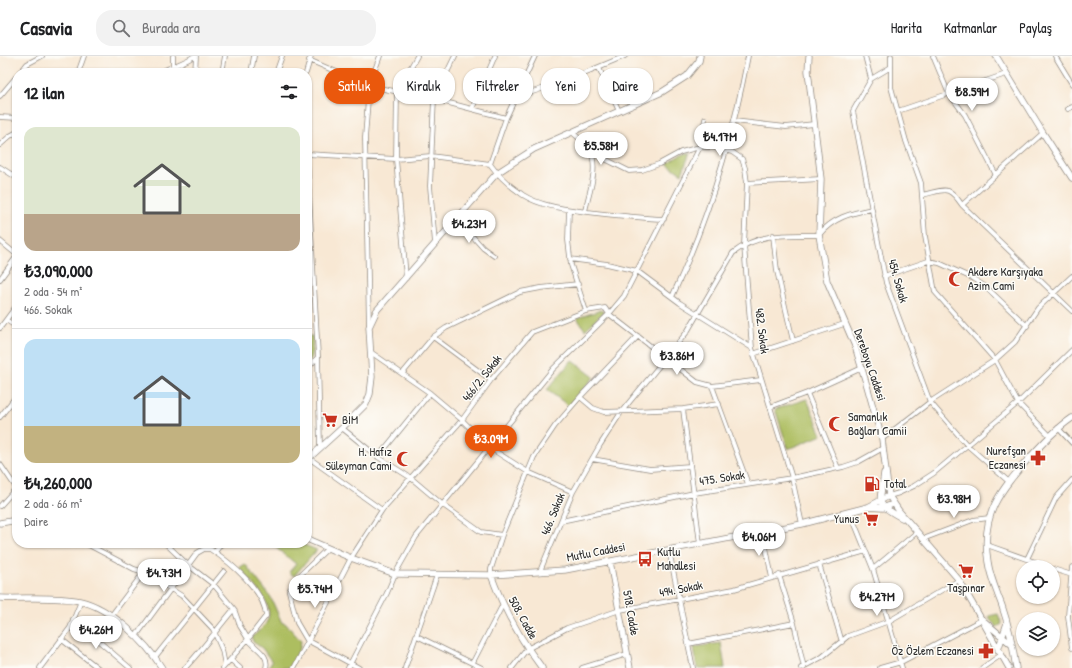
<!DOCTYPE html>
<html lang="tr">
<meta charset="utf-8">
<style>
:root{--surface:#fff;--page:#f2f2f2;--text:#202124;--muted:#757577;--line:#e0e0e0;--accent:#ea580c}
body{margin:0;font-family:"Patrick Hand",sans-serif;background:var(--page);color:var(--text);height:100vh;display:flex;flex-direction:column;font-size:15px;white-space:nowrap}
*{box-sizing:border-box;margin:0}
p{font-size:13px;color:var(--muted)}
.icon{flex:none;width:22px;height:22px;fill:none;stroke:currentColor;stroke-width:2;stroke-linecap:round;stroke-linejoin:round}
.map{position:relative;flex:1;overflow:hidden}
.sheet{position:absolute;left:12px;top:12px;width:300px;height:480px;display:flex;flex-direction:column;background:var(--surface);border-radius:16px;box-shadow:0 1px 3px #0004}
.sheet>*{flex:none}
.top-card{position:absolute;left:324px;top:12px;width:380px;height:36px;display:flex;gap:8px}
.fabs{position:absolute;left:1016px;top:504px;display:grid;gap:8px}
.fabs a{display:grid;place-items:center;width:44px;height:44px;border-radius:50%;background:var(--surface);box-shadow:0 1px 3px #0004;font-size:20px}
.price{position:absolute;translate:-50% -34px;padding:0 9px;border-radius:14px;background:#fff;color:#222;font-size:13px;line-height:26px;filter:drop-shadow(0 1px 2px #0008)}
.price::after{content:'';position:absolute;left:50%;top:24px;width:12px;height:9px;margin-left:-6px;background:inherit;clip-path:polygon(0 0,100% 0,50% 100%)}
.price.on{background:var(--accent);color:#fff}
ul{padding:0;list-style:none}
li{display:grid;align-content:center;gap:8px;height:212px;padding:0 12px}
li+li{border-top:1px solid var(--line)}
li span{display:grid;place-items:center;height:124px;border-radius:12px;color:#555}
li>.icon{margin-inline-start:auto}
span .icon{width:72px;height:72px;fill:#fffc;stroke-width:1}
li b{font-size:17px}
h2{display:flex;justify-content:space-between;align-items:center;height:48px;padding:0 12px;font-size:17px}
.tag{padding:0 14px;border-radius:16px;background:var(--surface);box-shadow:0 1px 3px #0004;font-size:14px;line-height:36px}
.tag.on{background:var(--accent);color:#fff}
header{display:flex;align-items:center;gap:24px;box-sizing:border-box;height:56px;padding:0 20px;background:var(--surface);border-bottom:1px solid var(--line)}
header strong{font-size:19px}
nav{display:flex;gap:22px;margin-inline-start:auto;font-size:14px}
.search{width:280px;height:36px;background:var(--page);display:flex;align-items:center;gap:10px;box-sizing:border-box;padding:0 14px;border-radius:16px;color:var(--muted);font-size:15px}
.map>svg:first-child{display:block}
.green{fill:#adbe61;stroke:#6c7446}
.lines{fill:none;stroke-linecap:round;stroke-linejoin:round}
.street-casing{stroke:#928a80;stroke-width:5.5}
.secondary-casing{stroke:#928a80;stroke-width:7}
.street{stroke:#fff;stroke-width:4}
.secondary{stroke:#fff;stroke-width:5.5}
.labels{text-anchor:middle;stroke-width:3;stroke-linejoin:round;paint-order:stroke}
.poi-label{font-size:12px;fill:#2b2b2b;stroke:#fdfcf7;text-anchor:start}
.street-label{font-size:12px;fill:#2b2b2b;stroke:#fdfcf7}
</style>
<header>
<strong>Casavia</strong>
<div class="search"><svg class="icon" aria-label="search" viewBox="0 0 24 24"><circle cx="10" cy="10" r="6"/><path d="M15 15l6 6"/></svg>Burada ara</div>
<nav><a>Harita</a><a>Katmanlar</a><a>Paylaş</a></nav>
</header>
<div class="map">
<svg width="1072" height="612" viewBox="0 0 1072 612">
<rect width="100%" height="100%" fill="#fdfcf7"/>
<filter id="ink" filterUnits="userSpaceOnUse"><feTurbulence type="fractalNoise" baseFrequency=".025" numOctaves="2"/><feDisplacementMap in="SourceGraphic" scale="8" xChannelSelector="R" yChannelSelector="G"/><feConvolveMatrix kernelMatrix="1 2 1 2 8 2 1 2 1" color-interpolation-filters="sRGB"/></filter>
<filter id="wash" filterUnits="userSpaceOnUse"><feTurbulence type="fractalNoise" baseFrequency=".012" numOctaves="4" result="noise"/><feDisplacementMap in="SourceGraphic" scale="16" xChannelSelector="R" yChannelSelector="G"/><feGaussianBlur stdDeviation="0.9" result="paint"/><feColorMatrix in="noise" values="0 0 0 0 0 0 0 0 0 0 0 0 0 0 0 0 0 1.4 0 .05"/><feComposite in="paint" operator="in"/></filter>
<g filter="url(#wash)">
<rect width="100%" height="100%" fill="#f8e8d4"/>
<path class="green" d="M687 97H690L682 118 667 108 677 101Z
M601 254 604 256 585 274 577 262Z
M307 280H313C313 291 313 299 307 309Z
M572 304 594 321 569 350 547 334Z
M807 343 822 379 788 393 775 353Z
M270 487H299L317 494 294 520 289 516 296 508Z
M245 508 270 540 282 567H285L301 585 300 592 290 612H267L272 606 262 592 253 586 252 581C256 577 265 571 267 565 276 547 249 524 239 512Z
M998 558 1002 568 997 571 991 565 989 560Z
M721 587 725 612H697L694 591Z"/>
</g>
<g filter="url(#ink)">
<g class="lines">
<g class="street-casing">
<path id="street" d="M173 0V9
M865 0 871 23
M891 0V31L906 85 921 127 925 180 935 236 995 304 1018 347 1050 380
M933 0 948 36 965 59 996 119
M1055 0 1072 28
M309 4 369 30 434 43 506 62
M891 11 871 23 853 55 886 227 930 346 967 389 1008 425
M599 12 619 55
M22 14 29 17
M20 17 27 8 42 0
M74 17 79 14 84 0
M159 17C169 11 187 6 194 0
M195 17 196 0
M222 17 225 0
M251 17 254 0
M276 17 282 0
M306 17 311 0
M0 40 17 20
M517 41 560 27 625 0
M472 53 495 0
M1068 53 1072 51
M898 55 1006 18
M0 61 17 62
M734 65 786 71 814 68
M572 76C577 81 586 87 590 94 599 112 589 137 585 155
M1043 77 962 149 1072 255
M0 89 10 80 17 76
M589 93 605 103 629 115 642 114 659 108 681 96 700 91H715L732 96 742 103 745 112 747 127 744 189 752 292 792 422 802 468
M307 98 396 103 431 100 490 108C498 119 511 131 523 139 542 151 567 153 588 156 613 159 638 162 664 163
M307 101 318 300 320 391
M490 108 506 62 535 0
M0 111 17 122
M747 127 821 123
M922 139C945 134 948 128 962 149
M569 154 568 184 571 209 586 255
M457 163 483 192 494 200
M773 179 777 215 793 285
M0 185 17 199
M435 187 430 130 434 43 455 0
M570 203 607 208 637 215 680 247 752 292
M884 220 928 205 939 207 972 222 986 231 1027 270
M406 222 396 103 397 36 417 0
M0 223 17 200
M672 241C709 162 732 85 748 0
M6 264 17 271
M369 270 365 82 369 30 380 0
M0 272 17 249
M433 281 491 324
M372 297 430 337 462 364 490 392 528 416 573 436 540 515
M753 298 844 268
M307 313 318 301
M402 318 433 281 446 272 520 236 541 232 578 228
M712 330 748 428
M807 337 838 412
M580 341 593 352 604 356 683 353 719 348
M770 351 807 337 862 312
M683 353 700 488
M0 361 17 339
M342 372 378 401 411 422 443 449 481 476 502 479
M1058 372 1072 387
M882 383 930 346 995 304 1015 286 1038 252 1072 220
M378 401 430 337
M309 402 382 454
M592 403 650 413 690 410
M0 408 17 433
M573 436 600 389 622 355 687 276 733 197C759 176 787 179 819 179 832 162 851 157 872 153
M889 440 899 437 914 430 934 417 1018 347 1072 294
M0 450 17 431
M850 456 873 513 902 612
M561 465 694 437 792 422 843 411 858 406 883 392
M763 476 772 522
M923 483 973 464 989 462
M85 487 134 513 144 516 182 540 213 573 222 594 225 609
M165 487 188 509 214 529 234 553 240 570 248 583 223 612
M987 489 1049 511
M328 492 296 523 289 535 297 567 307 584 359 612
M669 494 693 612
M215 496 222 487
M1027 503 1056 442 1072 424
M819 508 842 586
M1072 511 1068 560 1072 592
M873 513 917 476
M1053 513 1072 519
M491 519V513L502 479 534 401 555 370 580 341 638 280
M779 519 794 567 804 612
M111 560 144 516
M73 563 130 612
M136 580 197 497 204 493H210C230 506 265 535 266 560L248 583C255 593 270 598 266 612
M417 580 482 612
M61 583 98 612
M688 588 794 567
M155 601 224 515
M231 604 240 612
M473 606 502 550
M40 612 70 572 81 545
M185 612C203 593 217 573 234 553
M294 612 351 502 382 454 462 364 491 324 532 276 586 255 605 252 609 258 697 326 712 330 761 324
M348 612 387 537 395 518 416 481 553 313 609 258 624 240 700 91 705 63
M405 612 437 519
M512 612 527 593 567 572 620 554 734 533 866 495
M582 612 627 598
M801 612 822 601 848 580 889 565 959 524
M880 612 901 606 983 563
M982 612 1001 599"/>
</g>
<g class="secondary-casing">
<path id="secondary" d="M809 0 808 15 821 123 819 179 827 225 855 290 867 330 882 383 889 440 899 455 959 524 1009 612
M996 0 1043 77 1072 122
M307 404 342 372 366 348 370 338 372 321 369 271 377 254 497 117 534 93 662 36 687 20 699 5 700 0
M884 417C881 447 872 446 902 462
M868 451 883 452 893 448
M0 467 17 464
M307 483 351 502 395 518 491 519 565 514 802 468 868 451 889 440
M610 506 630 612
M491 519C504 554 519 582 542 612
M0 542C26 543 55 540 80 545 111 552 146 586 162 612
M985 566 1012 589
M998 594 1007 567
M1016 612C1013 591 1009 570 1002 550 997 536 990 521 988 506 980 458 1000 435 1030 401 1043 387 1056 373 1072 362"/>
</g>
<use href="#street" class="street"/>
<use href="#secondary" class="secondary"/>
</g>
</g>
<defs>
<g id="mosque-bare" transform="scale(1.2)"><path d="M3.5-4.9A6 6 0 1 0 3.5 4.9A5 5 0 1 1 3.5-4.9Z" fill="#c8321e" stroke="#fdfcf7" stroke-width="2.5" paint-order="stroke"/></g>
<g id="supermarket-bare" transform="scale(1.2)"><path d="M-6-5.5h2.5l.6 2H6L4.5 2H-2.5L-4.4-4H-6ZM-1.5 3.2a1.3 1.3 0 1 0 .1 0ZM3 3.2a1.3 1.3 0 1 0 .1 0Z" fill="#c8321e" stroke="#fdfcf7" stroke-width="2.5" paint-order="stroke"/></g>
<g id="pharmacy-bare" transform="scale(1.2)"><path d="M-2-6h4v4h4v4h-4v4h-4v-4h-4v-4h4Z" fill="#c8321e" stroke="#fdfcf7" stroke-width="2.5" paint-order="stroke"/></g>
<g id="fuel-bare" transform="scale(1.2)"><path d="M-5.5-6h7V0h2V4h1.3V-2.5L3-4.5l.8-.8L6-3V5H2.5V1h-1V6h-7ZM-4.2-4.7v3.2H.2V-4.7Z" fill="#c8321e" stroke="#fdfcf7" stroke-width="2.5" paint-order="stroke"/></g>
<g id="bus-bare" transform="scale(1.2)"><path d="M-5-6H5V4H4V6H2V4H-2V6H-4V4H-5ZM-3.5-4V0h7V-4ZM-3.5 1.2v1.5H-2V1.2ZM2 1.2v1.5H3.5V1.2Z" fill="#c8321e" stroke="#fdfcf7" stroke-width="2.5" paint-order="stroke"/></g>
</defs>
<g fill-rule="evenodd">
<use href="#mosque-bare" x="956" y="223"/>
<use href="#supermarket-bare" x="330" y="364"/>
<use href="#mosque-bare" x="836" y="368"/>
<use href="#pharmacy-bare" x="1038" y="402"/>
<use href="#mosque-bare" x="404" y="403"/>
<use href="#fuel-bare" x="872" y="428"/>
<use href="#supermarket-bare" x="871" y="463"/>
<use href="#bus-bare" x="645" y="503"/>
<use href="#supermarket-bare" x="966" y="515"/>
<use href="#pharmacy-bare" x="986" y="595"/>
</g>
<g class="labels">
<g class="poi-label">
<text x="968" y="220">Akdere Karşıyaka<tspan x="968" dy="14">Azim Cami</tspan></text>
<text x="848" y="365">Samanlık<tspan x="848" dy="14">Bağları Camii</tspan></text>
<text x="342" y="368">BİM</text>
<text x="1026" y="399" text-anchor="end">Nurefşan<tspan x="1026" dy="14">Eczanesi</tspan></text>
<text x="392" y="400" text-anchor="end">H. Hafız<tspan x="392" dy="14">Süleyman Cami</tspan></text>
<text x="884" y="432">Total</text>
<text x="859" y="467" text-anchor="end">Yunus</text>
<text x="657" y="500">Kutlu<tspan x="657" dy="14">Mahallesi</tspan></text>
<text x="966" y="536" text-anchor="middle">Taşpınar</text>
<text x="974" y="599" text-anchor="end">Öz Özlem Eczanesi</text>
</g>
<g class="street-label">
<text transform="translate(898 225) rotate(74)" y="4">454. Sokak</text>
<text transform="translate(762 275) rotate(83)" y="4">482. Sokak</text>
<text transform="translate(870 309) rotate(71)" y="4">Dereboyu Caddesi</text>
<text transform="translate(482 322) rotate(-52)" y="4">466/2. Sokak</text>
<text transform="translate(722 422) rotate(-9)" y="4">475. Sokak</text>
<text transform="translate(553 458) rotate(-68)" y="4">466. Sokak</text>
<text transform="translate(596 496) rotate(-11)" y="4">Mutlu Caddesi</text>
<text transform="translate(681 533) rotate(-11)" y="4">494. Sokak</text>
<text transform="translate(631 557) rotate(80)" y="4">518. Cadde</text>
<text transform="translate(523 562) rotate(61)" y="4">508. Cadde</text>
</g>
</g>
</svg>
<div class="fabs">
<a><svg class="icon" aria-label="locate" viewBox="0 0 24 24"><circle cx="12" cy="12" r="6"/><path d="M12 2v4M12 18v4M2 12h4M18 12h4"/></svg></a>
<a><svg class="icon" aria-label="layers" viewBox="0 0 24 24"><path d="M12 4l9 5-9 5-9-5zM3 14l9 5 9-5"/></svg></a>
</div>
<b class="price" style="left:972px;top:56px">₺8.59M</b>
<b class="price" style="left:720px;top:101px">₺4.17M</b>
<b class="price" style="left:601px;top:110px">₺5.58M</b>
<b class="price" style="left:469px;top:188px">₺4.23M</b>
<b class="price" style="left:677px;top:320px">₺3.86M</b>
<b class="price on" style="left:491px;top:403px">₺3.09M</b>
<b class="price" style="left:954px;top:463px">₺3.98M</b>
<b class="price" style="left:759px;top:501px">₺4.06M</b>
<b class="price" style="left:164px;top:537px">₺4.73M</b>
<b class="price" style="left:315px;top:553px">₺5.74M</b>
<b class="price" style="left:877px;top:561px">₺4.27M</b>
<b class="price" style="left:96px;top:594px">₺4.26M</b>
<div class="top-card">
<a class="tag on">Satılık</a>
<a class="tag">Kiralık</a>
<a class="tag">Filtreler</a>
<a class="tag">Yeni</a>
<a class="tag">Daire</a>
</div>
<section class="sheet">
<h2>12 ilan<svg class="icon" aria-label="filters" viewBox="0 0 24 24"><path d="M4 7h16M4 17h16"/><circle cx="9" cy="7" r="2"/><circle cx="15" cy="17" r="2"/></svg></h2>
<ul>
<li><span style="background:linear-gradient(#dfe7d0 70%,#b9a48a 0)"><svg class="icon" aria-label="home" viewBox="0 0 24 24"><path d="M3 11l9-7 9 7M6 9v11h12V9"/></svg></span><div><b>₺3,090,000</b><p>2 oda · 54 m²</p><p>466. Sokak</p></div></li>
<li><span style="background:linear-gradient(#bfe0f5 70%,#c2b280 0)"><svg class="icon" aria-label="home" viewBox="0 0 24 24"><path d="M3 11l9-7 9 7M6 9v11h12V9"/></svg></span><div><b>₺4,260,000</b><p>2 oda · 66 m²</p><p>Daire</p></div></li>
</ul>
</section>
</div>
